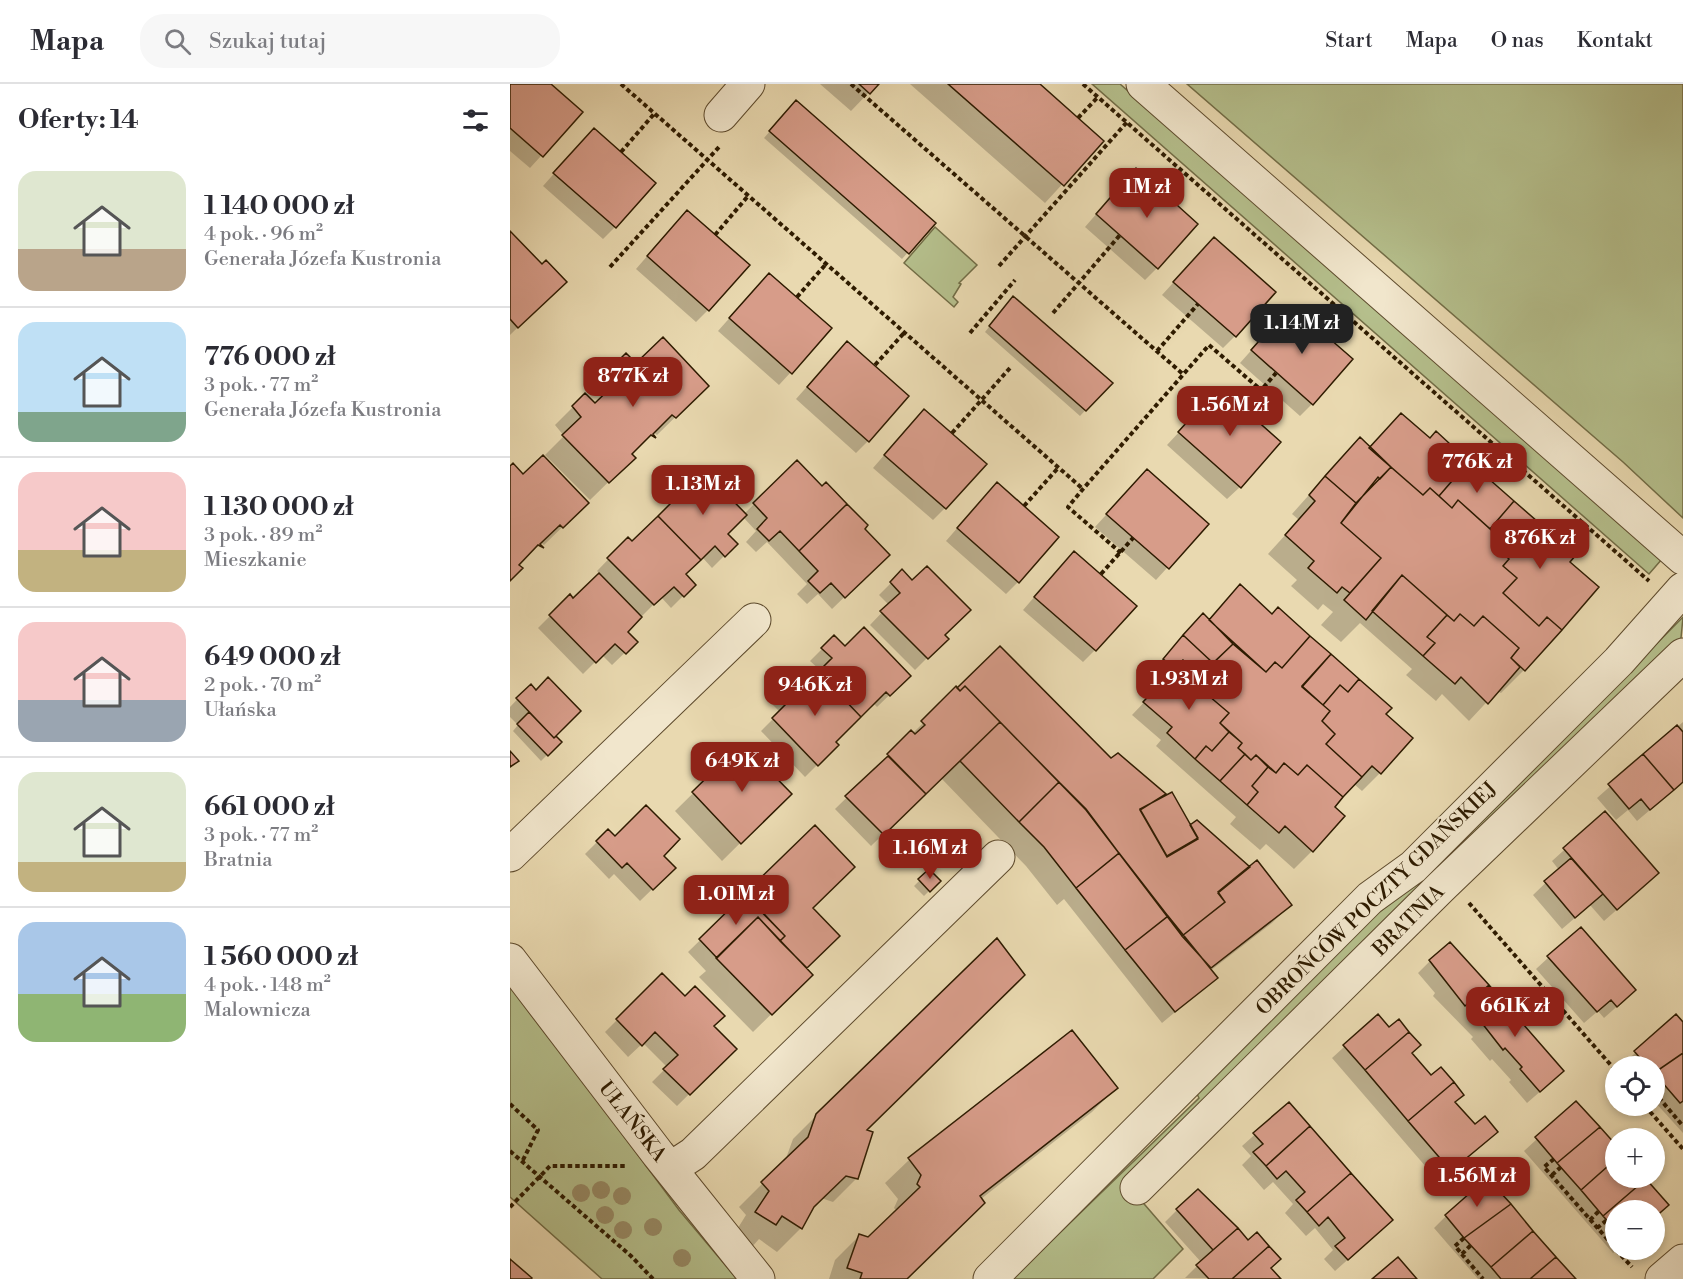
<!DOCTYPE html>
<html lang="pl">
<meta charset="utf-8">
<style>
:root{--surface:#fff;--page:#f7f7f7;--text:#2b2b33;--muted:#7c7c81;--line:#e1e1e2;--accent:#8f2418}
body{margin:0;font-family:"Libre Bodoni",serif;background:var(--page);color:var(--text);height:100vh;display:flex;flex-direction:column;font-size:22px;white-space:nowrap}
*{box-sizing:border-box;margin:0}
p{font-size:20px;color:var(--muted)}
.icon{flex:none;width:33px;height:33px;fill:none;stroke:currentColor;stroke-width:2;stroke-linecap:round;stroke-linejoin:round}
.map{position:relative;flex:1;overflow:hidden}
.side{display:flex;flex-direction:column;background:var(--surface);width:510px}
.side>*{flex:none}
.controls{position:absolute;left:1095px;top:972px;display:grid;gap:12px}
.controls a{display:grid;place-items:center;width:60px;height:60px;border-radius:50%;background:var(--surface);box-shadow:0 3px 9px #0003;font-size:30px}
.price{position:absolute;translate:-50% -51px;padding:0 14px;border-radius:12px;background:var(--accent);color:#fff;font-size:20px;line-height:39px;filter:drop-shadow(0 2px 3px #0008)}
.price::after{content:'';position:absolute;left:50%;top:36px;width:18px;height:14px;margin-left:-9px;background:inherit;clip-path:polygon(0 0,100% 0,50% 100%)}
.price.on{background:#222;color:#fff}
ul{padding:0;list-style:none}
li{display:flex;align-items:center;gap:18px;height:150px;padding:0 18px}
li+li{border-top:2px solid var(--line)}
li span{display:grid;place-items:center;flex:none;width:168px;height:120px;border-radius:18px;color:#555}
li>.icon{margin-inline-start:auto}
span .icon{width:72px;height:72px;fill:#fffc;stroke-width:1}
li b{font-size:26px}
h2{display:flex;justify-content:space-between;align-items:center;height:72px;padding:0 18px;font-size:26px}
header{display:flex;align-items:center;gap:36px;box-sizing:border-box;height:84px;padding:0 30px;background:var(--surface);border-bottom:2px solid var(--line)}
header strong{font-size:28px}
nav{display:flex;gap:33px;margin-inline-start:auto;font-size:21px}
.search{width:420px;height:54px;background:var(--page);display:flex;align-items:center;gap:15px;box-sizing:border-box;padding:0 21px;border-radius:24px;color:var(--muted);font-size:22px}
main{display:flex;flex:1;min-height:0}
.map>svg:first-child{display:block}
.green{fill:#b5bf8c;stroke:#726d46;stroke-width:1.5}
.shadow{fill:#0003;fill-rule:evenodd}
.building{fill:#d79c89;stroke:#2e1b00;stroke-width:1.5}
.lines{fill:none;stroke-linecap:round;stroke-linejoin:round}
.minor-casing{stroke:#5d4a2c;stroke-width:35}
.path{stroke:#2e1b00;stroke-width:4;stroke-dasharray:4.5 3;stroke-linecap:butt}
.minor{stroke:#f1e6cc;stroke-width:33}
.tree{fill:#988b66}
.labels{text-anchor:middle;stroke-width:4.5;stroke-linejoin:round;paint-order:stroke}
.street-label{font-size:20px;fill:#2e1b00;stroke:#f1e6cc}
</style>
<header>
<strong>Mapa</strong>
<div class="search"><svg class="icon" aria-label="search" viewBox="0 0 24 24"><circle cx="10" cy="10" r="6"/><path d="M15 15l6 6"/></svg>Szukaj tutaj</div>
<nav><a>Start</a><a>Mapa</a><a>O nas</a><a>Kontakt</a></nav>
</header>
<main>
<section class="side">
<h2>Oferty: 14<svg class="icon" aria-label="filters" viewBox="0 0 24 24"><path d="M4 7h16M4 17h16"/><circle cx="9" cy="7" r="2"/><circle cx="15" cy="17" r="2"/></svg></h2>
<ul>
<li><span style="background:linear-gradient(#dfe7d0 65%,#b9a48a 0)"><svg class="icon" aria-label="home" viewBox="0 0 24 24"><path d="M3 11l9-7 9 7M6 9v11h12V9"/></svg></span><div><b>1 140 000 zł</b><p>4 pok. · 96 m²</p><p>Generała Józefa Kustronia</p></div></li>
<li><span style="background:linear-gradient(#bfe0f5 75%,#7fa58c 0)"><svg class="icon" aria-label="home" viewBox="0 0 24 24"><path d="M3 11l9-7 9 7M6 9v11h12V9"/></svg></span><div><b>776 000 zł</b><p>3 pok. · 77 m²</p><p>Generała Józefa Kustronia</p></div></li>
<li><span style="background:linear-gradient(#f6c9c9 65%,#c2b280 0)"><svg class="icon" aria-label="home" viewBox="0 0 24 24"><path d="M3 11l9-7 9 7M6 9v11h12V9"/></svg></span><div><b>1 130 000 zł</b><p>3 pok. · 89 m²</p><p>Mieszkanie</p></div></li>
<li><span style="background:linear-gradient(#f6c9c9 65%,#9aa5b1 0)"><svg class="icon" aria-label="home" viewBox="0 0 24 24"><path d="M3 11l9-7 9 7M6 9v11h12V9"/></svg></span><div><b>649 000 zł</b><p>2 pok. · 70 m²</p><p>Ułańska</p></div></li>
<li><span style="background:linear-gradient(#dfe7d0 75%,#c2b280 0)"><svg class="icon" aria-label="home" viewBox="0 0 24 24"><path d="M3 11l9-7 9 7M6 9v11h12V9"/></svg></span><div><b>661 000 zł</b><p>3 pok. · 77 m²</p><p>Bratnia</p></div></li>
<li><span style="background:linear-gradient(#a9c7e8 60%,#8fb573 0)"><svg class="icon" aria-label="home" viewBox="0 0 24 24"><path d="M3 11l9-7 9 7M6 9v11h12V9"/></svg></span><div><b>1 560 000 zł</b><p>4 pok. · 148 m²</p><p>Malownicza</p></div></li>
</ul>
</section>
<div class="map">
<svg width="1173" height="1195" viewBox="0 0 1173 1195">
<rect width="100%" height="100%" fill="#e9d9b0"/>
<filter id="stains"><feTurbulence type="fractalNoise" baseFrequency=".00333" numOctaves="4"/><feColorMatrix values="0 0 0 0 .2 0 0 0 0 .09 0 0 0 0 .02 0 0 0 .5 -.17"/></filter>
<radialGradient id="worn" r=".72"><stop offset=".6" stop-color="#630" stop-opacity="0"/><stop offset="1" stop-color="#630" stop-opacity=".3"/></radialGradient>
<path class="green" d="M582 0H610L1152 475 1139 490Z
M677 0H1173V434L1113 378Z
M425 143 467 181 449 199 451 200 443 213 448 218 444 223 394 179Z
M1173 533 1171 554 616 1099 673 1165 643 1195H502L689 1014 686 1008 850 843 901 804 1008 700Z
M0 899 169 1126 227 1195H92L0 1113Z"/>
<path class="shadow" d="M0 0H39L71 28 20 84 0 67Z
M310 0H367L341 27Z
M400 0H527L592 57 535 119Z
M281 23 424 139 392 175 254 54Z
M72 58 105 143 93 155 33 102Z
M614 98 647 184 635 196 575 143Z
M165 140 198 226 186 238 126 185Z
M0 149 32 183 54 198 0 251Z
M692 167 725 252 713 264 652 211Z
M247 203 281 288 269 301 208 247Z
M498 219 601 299 570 332 475 248Z
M769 235 802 320 790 332 730 279Z
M116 271 126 281 197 302 147 351 143 348 120 370 123 374 80 416 35 371 54 352 45 341 75 311 85 322 96 311 86 301Z
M325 271 358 357 346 369 286 315Z
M697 318 730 403 717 415 657 361Z
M402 339 435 424 423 436 363 384Z
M860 364 1058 478 1014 586 991 609 987 607 959 637 932 610 926 617 896 591 902 585 850 539 831 558 811 541 823 528 813 520 808 526 781 502 787 496 758 470 789 436 782 430 798 412Z
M287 378 378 471 322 525 308 510 297 520 287 510 297 500 257 458 246 468 236 458 246 447 233 433 216 450 226 460 202 484 192 473 174 490 184 501 161 524 151 513 116 548 126 558 102 581 92 571 73 590 28 544 60 512 63 516 90 490 87 487 118 455 122 459 162 420 158 416 190 385 234 430Z
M0 384 77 419 34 461 30 458 7 481 0 495Z
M625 399 697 440 646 496 585 443Z
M475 412 508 498 496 510 436 457Z
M552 481 585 566 573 578 513 526Z
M392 488 436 555 405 586 360 541 379 521 369 511Z
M718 514 874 630 870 689 852 707 844 700 822 724 802 767 784 785 756 760 750 766 720 740 726 733 646 662 651 656 622 631 661 590 648 581 681 543 698 536ZM709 572 711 574 697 588 696 587Z
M324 553 335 564 399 592 367 623 363 619 324 658 327 661 295 693 251 647 270 628 259 617 271 605H293L311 587 300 577Z
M490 564 601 676 654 710 650 715 680 743 780 821 762 839 700 887 706 894 652 939 554 815 547 821 516 782 431 694 361 762 325 725Z
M20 602 44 652 50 658 31 677 3 647 8 641 0 633V623Z
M1173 638V698L1127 737 1118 726 1106 736 1087 714Z
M232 661 280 710 212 777 165 727Z
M1095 729 1135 801 1094 837 1080 821 1052 845 1023 811 1049 786 1042 777Z
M98 747 105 754 152 772 164 784 130 817 104 790 99 795 75 770Z
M419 787 429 797 414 812 404 802Z
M301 824 328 851 295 884 283 909 243 948 189 893 196 887 178 868 218 829Z
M1039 873 1112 918 1094 934 1088 927 1074 939 1026 885Z
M920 877 1040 999 1017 1019 999 998 1001 996 982 975 980 977 961 955 963 953 923 912 925 909 908 889Z
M152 891 225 965 167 1022 142 998 157 983 133 959 118 973 95 948Z
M868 932 944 1019 974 1060 929 1098 822 974Z
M1166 932 1173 941V1049L1144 1017V982H1115L1113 980Z
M562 948 606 1004 582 1028 471 1115 395 1195H319L325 1176 349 1152 358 1155 387 1127 384 1124 388 1115 375 1099 399 1076Z
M1066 1019 1106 1094H1132L1157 1121 1144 1126H1106V1166H1108L1103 1169 1014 1067Z
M779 1020 869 1148 825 1187 814 1175 823 1166 805 1144 796 1152 775 1129 783 1120 763 1098 754 1106 732 1081 741 1072 732 1062Z
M307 1031 354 1047 347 1094 323 1118 311 1114 303 1123 291 1144 267 1168 249 1155 241 1164 223 1152 236 1131 229 1123 275 1077 283 1055Z
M709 1125 738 1158 769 1195 675 1194 691 1178 655 1138 667 1126 706 1128Z
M936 1132 1064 1195H968L924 1144Z"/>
<path class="building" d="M0 0H41L73 28 33 73 0 44Z
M349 0H369L360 10Z
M438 0H530L594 57 554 102Z
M286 16 426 139 399 170 259 47Z
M84 44 146 99 106 144 43 89Z
M626 84 688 140 648 185 586 130Z
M177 126 240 181 199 227 137 172Z
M0 147 32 180 36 176 57 198 8 244 0 235Z
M704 153 766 208 726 253 663 198Z
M259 189 322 244 282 290 219 234Z
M503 212 603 299 576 327 479 242Z
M781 221 843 275 803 321 741 266Z
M153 253 199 302 166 334 162 331 143 350 146 354 141 351 122 370 126 374 99 399 52 351 71 333 62 322 75 309 85 319 113 292 103 282 116 269 126 279Z
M337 257 399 312 359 358 297 303Z
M709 303 771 358 731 404 668 348Z
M414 325 477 380 436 425 374 371Z
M891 329 920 354 926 347 954 373 943 386 948 390 929 412 920 404 913 411 859 364Z
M850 353 881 383 846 419 815 392Z
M33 371 79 419 53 444 50 441 30 460 34 464 28 461 9 481 13 484 0 497V382L3 379 13 390Z
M954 373 1004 417 980 445 948 416 942 424 929 412 948 390 943 386Z
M287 376 312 402 316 398 337 420 289 467 270 447 259 457 247 445 257 434 243 419Z
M190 383 237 431 218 450 228 460 215 473 205 462 191 476 148 432 173 407 169 403Z
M881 383 913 411 920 404 942 424 948 416 988 452 982 459 999 475 993 482 1007 494 993 509 1029 542 1037 533 1052 546 1015 587 1001 574 1009 564 973 532 964 542 950 530 944 537 892 491 856 536 834 516 871 474 831 439 868 393 870 395Z
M637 385 699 440 659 485 596 430Z
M815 392 846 419 831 439 871 474 840 509 832 503 827 509 798 484 804 477 775 451 805 417 799 411Z
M487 398 549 453 509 499 447 444Z
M1004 417 1066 471 1060 478 1089 503 1052 546 1037 533 1029 542 993 509 1007 494 993 482 999 475 982 459 988 452 980 445Z
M337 420 358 441 355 445 380 471 335 514 321 499 310 509 298 497 308 487 289 467Z
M148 432 191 476 176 490 186 501 174 513 164 503 144 521 97 474 118 453 122 457Z
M564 467 627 522 586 567 524 513Z
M417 482 461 526 435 551 439 555 418 575 370 527 390 509 380 498 392 485 402 496Z
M89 489 132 533 118 548 128 558 116 570 105 560 86 579 39 531 60 510 63 514Z
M892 491 937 531 917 553 925 559 913 572 862 527Z
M730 500 762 530 768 523 800 552 772 584 765 578 756 588 699 536Z
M693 529 723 560 703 579 673 551Z
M950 530 964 542 973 532 1009 564 1001 574 1010 583 978 620 951 593 945 600 913 572 925 559 917 553 937 531 944 537Z
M354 543 401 592 380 612 376 608 351 633 308 588 322 574 311 564 324 551 335 562Z
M673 551 703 579 693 593 673 576 666 584 653 575Z
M800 552 821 570 792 603 820 627 812 637 825 650 816 660 852 693 833 713 797 681 788 691 774 679 766 689 746 671 741 676 728 664 732 659 710 639 719 629 686 601 698 588 696 586 723 560 756 588 765 578 772 584Z
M490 562 601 674 608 669 656 710 630 726 657 773 688 755 680 741 687 736 740 783 708 809 715 818 672 852 576 726 455 602 450 607 447 604Z
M821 570 849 595 838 608 830 601 813 621 792 602Z
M673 576 693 593 686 601 719 629 710 639 719 648 702 667 696 662 685 675 657 649 662 643 633 618Z
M308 588 351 633 326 658 329 661 308 682 262 634 281 615 270 604 283 592 293 603Z
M38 593 71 627 44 654 6 614 21 600 26 606Z
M849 595 882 624 876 630 903 654 871 690 862 682 852 693 816 660 825 650 812 637 820 627 813 621 830 601 838 608Z
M446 602 450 607 455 602 490 638 416 710 377 670 401 646 405 650 415 641 411 637Z
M19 628 44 654 46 652 52 658 38 672 7 640Z
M490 638 549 698 509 738 450 677Z
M1167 641 1173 648V698L1164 706 1133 670Z
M719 648 732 659 728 664 735 670 710 697 685 675 696 662 702 667Z
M232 659 282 710 231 760 182 708Z
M0 667 9 677 0 683Z
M735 670 741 676 746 671 758 683 742 702 748 708 737 721 710 697Z
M1133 670 1164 706 1140 726 1131 715 1119 725 1098 700Z
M378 672 416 710 374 751 335 712Z
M774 679 788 691 797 681 833 713 825 723 835 732 803 768 775 742 769 749 737 721 748 708 742 702 758 683 766 689Z
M549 698 576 725 609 769 566 804 534 763 509 738Z
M662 708 688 754 657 772 630 725Z
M136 721 170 755 154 772 166 784 143 806 117 779 112 784 86 757 98 745 105 752Z
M1095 727 1149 789 1107 826 1053 764Z
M305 741 345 783 303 824 330 852 297 884 270 857 275 852 234 810Z
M609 769 658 832 615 866 566 804Z
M1061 774 1093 810 1065 834 1034 797Z
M747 776 782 821 701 884 672 852 715 818 708 808Z
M419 785 431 797 420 808 408 795Z
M235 810 275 852 270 857 248 833 207 874 189 855Z
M658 832 708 894 665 928 615 866Z
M248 833 303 891 262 931 206 874Z
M1071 843 1126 906 1107 923 1101 916 1087 928 1037 872Z
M487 854 515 891 357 1046 363 1048 348 1095 336 1092 304 1123 292 1145 272 1132 266 1141 245 1128 259 1107 251 1098 298 1053 306 1030Z
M940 858 979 901 955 922 919 876Z
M152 889 175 912 185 902 215 932 204 942 227 965 180 1011 153 985 168 971 145 948 132 962 106 935Z
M979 901 1054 987 1030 1008 1010 985 1012 983 995 964 993 966 957 920Z
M868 930 879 943 889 935 899 948 855 986 833 961Z
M1166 930 1173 938V969L1144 989V982H1137L1124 967Z
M562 946 608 1004 470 1112 475 1119 397 1195H350L352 1189 337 1184 349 1150 358 1153 410 1103 407 1100 411 1091 398 1074Z
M899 948 911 961 902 969 921 991 931 983 944 998 898 1037 855 986Z
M1173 969V1017L1170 1019 1144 989Z
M944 998 954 1011 945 1018 965 1040 975 1032 988 1048 941 1087 898 1037Z
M1066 1017 1090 1043 1047 1079 1025 1053Z
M779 1018 800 1042 756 1082 743 1068 753 1060 743 1049Z
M800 1042 841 1089 797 1128 786 1116 795 1108 776 1087 767 1095 756 1082Z
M1090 1043 1106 1061V1075L1071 1106 1047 1079Z
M1106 1075V1094L1136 1095 1093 1132 1071 1106Z
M841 1089 883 1136 838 1176 825 1162 835 1154 818 1133 809 1142 797 1128Z
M977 1094 1001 1120 954 1154 935 1131Z
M1136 1095 1159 1121 1144 1134V1126H1106V1146L1093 1132Z
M688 1105 728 1144 703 1166 666 1125Z
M1001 1120 1023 1147 981 1183 954 1154Z
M728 1144 738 1156 747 1148 759 1162 722 1195H699L686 1181Z
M1023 1147 1046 1173 1020 1195H991L981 1183Z
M759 1162 771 1175 761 1184 771 1195H722Z
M888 1173 907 1195H862Z
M1046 1173 1066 1195H1020Z
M0 1175 22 1194 21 1195H0Z"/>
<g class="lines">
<g class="minor-casing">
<path id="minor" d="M633 0 1173 474
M211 31 238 0
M0 771 244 536
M0 876 148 1070 248 1195
M160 1085 183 1070 488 773
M627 1104 931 803 1173 571
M480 1195 860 814 903 783 1109 577 1173 505
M1152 1195 1173 1177"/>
</g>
<path class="path" d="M111 0 573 405
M341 0 674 291
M573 0 1139 497
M568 34 588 13
M111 68 144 30
M205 151 238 112
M489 182 617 38
M100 183 209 63
M287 213 316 180
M543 229 610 151
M460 249 505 196
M647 267 688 220
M365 281 394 249
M734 326 766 289
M442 349 500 284
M514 422 548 384
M611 469 558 423 573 405 699 261 751 306
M591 490 623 454
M959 819 1106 987
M1144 1002 1150 997
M1144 1008 1173 1042
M0 1020 28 1046 12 1078
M1135 1022 1173 1065
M0 1067 121 1172 143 1195
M1044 1075 1034 1083 1106 1165
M1042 1091 1051 1083
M0 1123 40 1082H115
M1080 1136 1089 1127
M1087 1144 1097 1136
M954 1154 945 1162 973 1195
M1106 1166 1122 1183
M952 1170 961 1161"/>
<use href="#minor" class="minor"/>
</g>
<g class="tree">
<circle cx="91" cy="1106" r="9"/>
<circle cx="71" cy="1109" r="9"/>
<circle cx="112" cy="1112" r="9"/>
<circle cx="95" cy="1131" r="9"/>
<circle cx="143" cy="1143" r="9"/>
<circle cx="113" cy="1146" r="9"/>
<circle cx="172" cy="1174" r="9"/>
</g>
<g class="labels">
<g class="street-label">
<text transform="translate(866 814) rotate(-44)" y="7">OBROŃCÓW POCZTY GDAŃSKIEJ</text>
<text transform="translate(898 836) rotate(-45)" y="7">BRATNIA</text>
<text transform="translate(123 1037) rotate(52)" y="7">UŁAŃSKA</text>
</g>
</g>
<rect width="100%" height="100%" filter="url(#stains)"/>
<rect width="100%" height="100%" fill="url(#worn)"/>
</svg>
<div class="controls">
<a><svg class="icon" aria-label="locate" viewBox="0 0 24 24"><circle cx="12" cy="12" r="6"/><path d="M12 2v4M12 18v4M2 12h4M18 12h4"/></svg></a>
<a>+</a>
<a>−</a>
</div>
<b class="price" style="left:637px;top:135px">1M zł</b>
<b class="price on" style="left:792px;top:271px">1.14M zł</b>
<b class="price" style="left:123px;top:324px">877K zł</b>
<b class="price" style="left:720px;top:353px">1.56M zł</b>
<b class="price" style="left:967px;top:410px">776K zł</b>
<b class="price" style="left:193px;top:432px">1.13M zł</b>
<b class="price" style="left:1030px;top:486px">876K zł</b>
<b class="price" style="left:679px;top:627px">1.93M zł</b>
<b class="price" style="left:305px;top:633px">946K zł</b>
<b class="price" style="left:232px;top:709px">649K zł</b>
<b class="price" style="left:420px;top:796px">1.16M zł</b>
<b class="price" style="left:226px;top:842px">1.01M zł</b>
<b class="price" style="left:1005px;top:954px">661K zł</b>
<b class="price" style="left:967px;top:1124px">1.56M zł</b>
</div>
</main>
